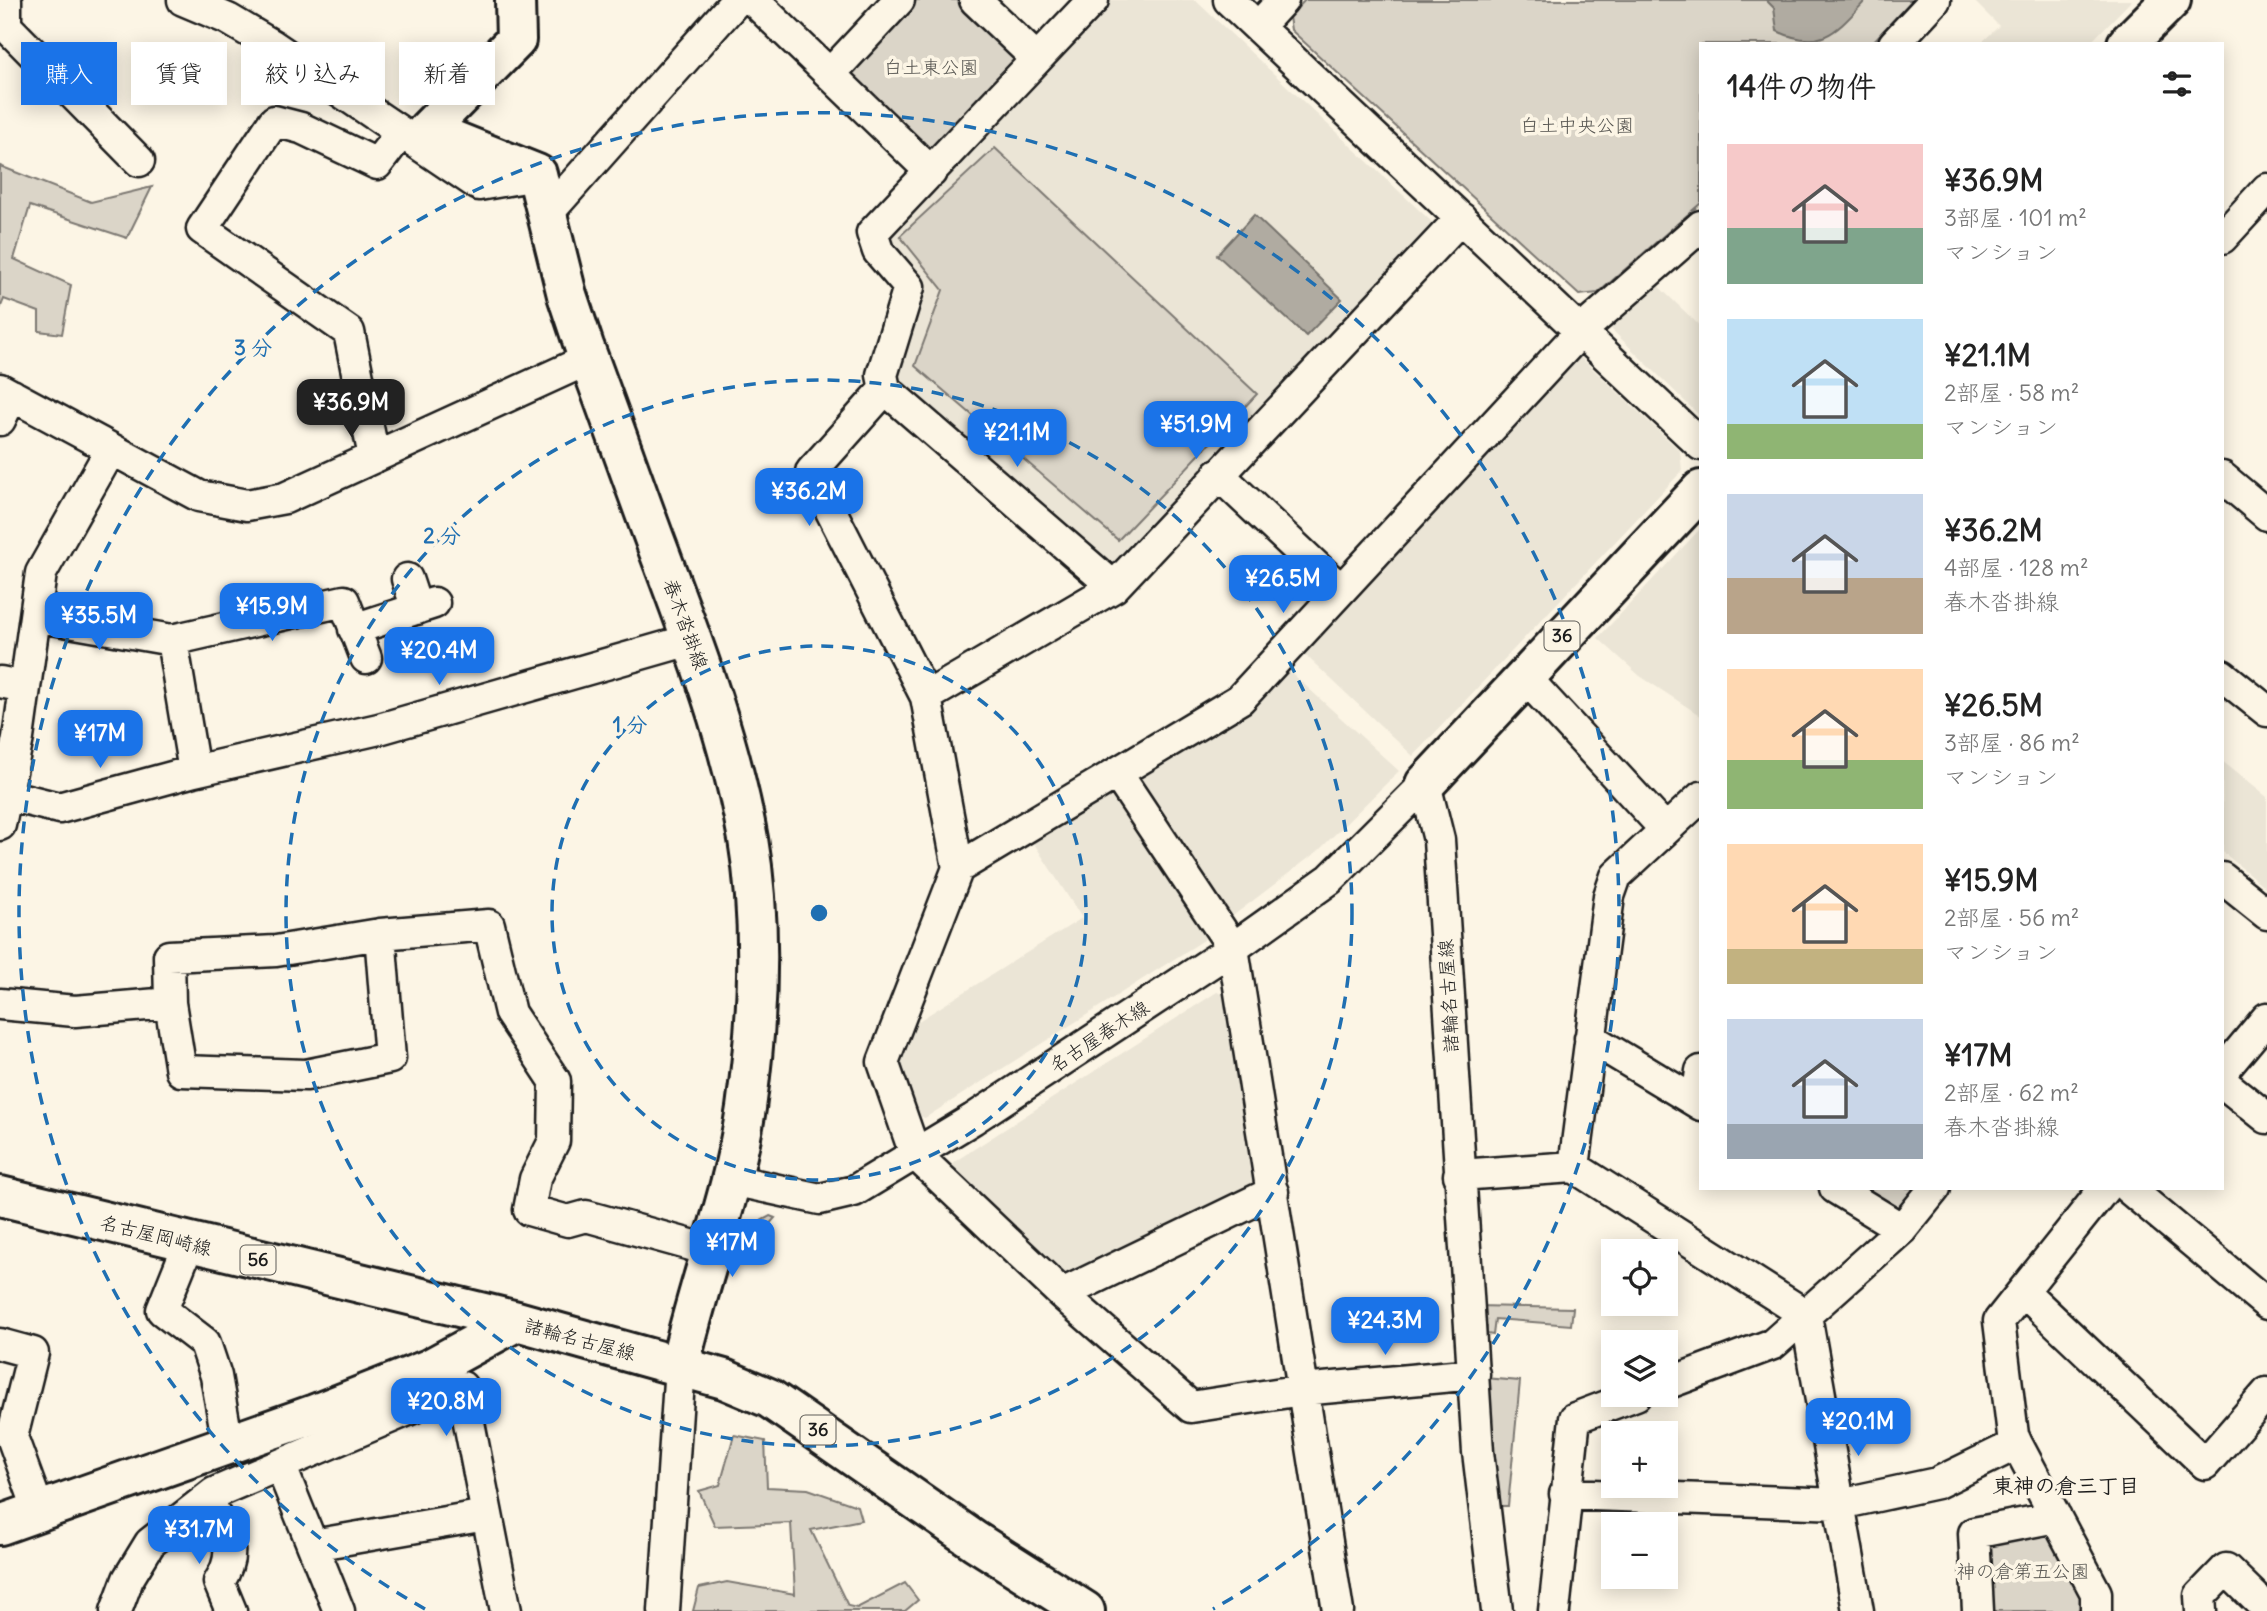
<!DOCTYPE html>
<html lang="ja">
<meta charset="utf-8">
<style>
:root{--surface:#fff;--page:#f6f6f6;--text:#222;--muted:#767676;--accent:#1a73e8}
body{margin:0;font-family:Delius,"Klee One",sans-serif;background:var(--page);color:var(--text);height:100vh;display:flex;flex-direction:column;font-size:26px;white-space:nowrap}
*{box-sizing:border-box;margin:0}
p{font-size:23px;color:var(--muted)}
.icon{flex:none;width:38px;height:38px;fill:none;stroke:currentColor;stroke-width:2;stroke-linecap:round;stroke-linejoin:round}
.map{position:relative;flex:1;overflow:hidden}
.drawer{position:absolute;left:1699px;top:42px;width:525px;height:1148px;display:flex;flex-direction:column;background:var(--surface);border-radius:0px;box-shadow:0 4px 18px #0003}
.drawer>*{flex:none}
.guide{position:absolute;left:21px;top:42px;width:665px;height:63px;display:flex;gap:14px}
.tools{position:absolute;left:1601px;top:1239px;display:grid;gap:14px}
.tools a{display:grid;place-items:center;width:77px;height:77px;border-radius:0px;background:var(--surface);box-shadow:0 4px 18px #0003;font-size:35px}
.price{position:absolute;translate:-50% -60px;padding:0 16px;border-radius:14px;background:var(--accent);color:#fff;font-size:23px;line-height:46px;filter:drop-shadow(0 2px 4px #0008)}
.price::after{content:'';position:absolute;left:50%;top:42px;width:21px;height:16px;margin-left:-10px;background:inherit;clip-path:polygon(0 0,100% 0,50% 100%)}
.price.current{background:#222;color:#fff}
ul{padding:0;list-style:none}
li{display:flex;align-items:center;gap:21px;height:175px;padding:0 28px}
li span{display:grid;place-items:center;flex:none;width:196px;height:140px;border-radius:0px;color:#555}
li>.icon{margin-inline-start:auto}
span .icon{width:84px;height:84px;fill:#fffc;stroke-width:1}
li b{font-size:30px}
h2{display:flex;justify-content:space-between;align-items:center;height:84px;padding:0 28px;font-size:30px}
.tag{padding:0 24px;border-radius:0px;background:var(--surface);box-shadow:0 4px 18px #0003;font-size:24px;line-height:63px}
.tag.current{background:var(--accent);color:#fff}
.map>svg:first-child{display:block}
.built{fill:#ebe5d6}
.green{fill:#dbd5c8;stroke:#7c7872;stroke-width:2}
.water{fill:#b0aba1;stroke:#75726c;stroke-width:2}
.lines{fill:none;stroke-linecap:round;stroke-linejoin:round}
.minor-casing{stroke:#1c1c1c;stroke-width:35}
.major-casing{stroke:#1c1c1c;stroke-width:44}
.minor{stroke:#fcf5e5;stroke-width:30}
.major{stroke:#fcf5e5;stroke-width:38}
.ring{fill:none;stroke:#1f6fb2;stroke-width:3.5;stroke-dasharray:12 9}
.labels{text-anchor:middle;stroke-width:7;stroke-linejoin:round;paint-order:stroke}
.shield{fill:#fcf5e5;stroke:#5f5d58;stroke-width:2}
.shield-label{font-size:18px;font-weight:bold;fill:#1c1c1c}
.park-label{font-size:19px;fill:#555450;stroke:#fcf5e5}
.street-label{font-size:19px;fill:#1c1c1c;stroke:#fcf5e5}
.neighbourhood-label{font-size:21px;font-weight:bold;fill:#1c1c1c;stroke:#fcf5e5}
.centre{fill:#1f6fb2;stroke:#fcf5e5;stroke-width:3.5}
.ring-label{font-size:21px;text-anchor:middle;font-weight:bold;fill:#1f6fb2;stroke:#fcf5e5;stroke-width:7;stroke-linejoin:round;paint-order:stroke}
</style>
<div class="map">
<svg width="2267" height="1611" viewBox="0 0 2267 1611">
<rect width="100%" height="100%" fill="#fcf5e5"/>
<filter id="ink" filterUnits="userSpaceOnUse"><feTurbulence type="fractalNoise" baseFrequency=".0143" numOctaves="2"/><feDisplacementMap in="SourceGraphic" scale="14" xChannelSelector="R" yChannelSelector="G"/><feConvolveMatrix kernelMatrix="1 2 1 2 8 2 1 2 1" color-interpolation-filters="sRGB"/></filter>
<g filter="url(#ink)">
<path class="built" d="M1109 0H1195L1434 224 1432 234 1111 570 893 376 926 287 886 244 887 237Z
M1973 0H2132L2089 44H1980L1999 26Z
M1653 281 1701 327V417L1606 324Z
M1579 356 1680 451 1682 471 1413 756 1299 649 1569 360Z
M1701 528V716L1640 676 1598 638Z
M1284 666 1399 771 1318 851 1234 915 1220 911 1136 776Z
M2222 761 2267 797V889L2223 852Z
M1111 792 1120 795 1206 925 1204 940 925 1118 910 1112 892 1066 909 1027 1082 918 1031 839Z
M1217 992 1229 997 1259 1183 1062 1279 952 1179 954 1162Z"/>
<path class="green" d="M908 0H960L1018 56 1020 63 938 151 926 149 847 76Z
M1305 0H1912L1871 44H1701V203L1598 293 1579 295 1291 30 1289 17Z
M995 148 1257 394 1118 540 915 366 943 290 900 236Z
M0 166 91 202 152 187 127 238 30 206 14 259 71 285 62 334 39 331V312L4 299 0 309Z
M1855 1188H1922L1906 1208 1895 1212Z
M770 1216 775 1218 736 1262 746 1229Z
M1477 1306 1573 1308 1571 1325 1495 1319 1493 1335 1487 1334V1327L1479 1326Z
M1484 1378 1520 1381 1508 1506H1492Z
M734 1435 765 1441 767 1487 808 1489 857 1506 861 1520 811 1530 848 1606 857 1608 905 1583 918 1600 905 1611H693L699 1588 727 1582 795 1594 791 1523 715 1526 699 1491 720 1485Z
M2050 1530 2084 1594V1605L2077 1611H1985L1986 1537Z"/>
<path class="water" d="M1766 0H1866C1837 31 1822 52 1777 31L1774 8Z
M1254 215 1342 299 1306 336 1217 255Z"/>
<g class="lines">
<g class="minor-casing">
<path id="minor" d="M6 0V26L139 161
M183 0 228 19 272 45 479 185 537 175
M753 0 931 172
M975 0 1037 59
M1093 0 872 233 878 251 909 287 882 375 885 389 811 472 926 697 958 868 883 1062 915 1154 1062 1294 1191 1407 1302 1390 1474 1374
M1229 0 1701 445
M1258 27 1283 0
M1894 44 1935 0
M830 74 899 0
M547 214 737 0
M2222 238 2267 189
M0 389 199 496 247 505 285 498 589 359
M885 389 1114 587
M0 420 12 395
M374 457 349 332 202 229 274 121 301 128 377 164 400 134
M1218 474 1340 589
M2222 477 2267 515
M407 579 417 609
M35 616 172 640 344 601 366 658
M354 629 434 603
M172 640 194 771
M2222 675 2267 711
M1524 676 1665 829
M0 682 25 687
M926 697 1114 587 1461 218
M1118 775 1233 948 1338 1611
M1425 784 1439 840 1478 1452 1497 1611
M7 795 59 808 194 771 379 729 693 639
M0 825 18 738 41 573 110 451
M958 868 1240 699 1581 331 1701 226
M2222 878 2267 914
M380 934 390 1058 306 1075 181 1071 170 1003 169 956 276 951 380 934 489 925 510 1013 555 1081 554 1141 535 1179 529 1210 568 1221 586 1216 709 1250
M0 1004 75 1011 170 1003
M1590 1038 1701 1105
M2222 1072 2267 1018
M2222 1082 2267 1118
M1697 1102 1701 1071
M1574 1167 1609 896 1616 876 1701 797
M1459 1175 1574 1167 1806 1315 1858 1611
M732 1180 820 1199 854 1191 973 1119 1233 948 1330 879 1425 784
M1835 1188 1902 1229
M2128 1188 2267 1304
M189 1243 162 1310 205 1343 216 1376 228 1444
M2023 1291 2205 1464 2267 1393
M1062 1294 1273 1192
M0 1344 33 1353 12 1437 39 1511
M1666 1384 1773 1344 1902 1229 1935 1188
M2017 1444 2013 1435 1999 1321 2105 1188
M281 1467 339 1611
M1565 1494 1840 1504 1937 1483 2017 1444 2096 1593V1611
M205 1500C224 1529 241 1548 219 1582L231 1611
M313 1545 486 1515
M116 1611 128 1579 150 1543 214 1493 462 1387 506 1611
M664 1611 680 1365
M1554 1611 1575 1418 1636 1395
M1978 1611 1974 1533 2056 1517
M2201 1611 2200 1596 2226 1569 2267 1609"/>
</g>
<g class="major-casing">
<path id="major" d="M515 0 516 40 427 130 537 174 567 295 584 346C609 412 632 479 657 546 693 642 730 737 748 839 763 927 758 1021 746 1108 733 1196 699 1279 680 1365
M2127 44 2171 0
M1425 784 1701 490
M0 1196 517 1321 724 1379 769 1398 975 1541 1085 1611
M0 1525 315 1414 429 1369 517 1321"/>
</g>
<use href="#minor" class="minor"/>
<use href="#major" class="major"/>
</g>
</g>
<g class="ring">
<circle cx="819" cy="913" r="267"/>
<circle cx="819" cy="913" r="533"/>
<path d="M425 1609A800 800 0 1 1 1213 1609"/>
</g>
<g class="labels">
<g class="shield">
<rect x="1544.5" y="621.5" width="35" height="29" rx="5"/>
<rect x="240.5" y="1245.5" width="35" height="29" rx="5"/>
<rect x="800.5" y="1415.5" width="35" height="29" rx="5"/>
</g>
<g class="shield-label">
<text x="1562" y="642">36</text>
<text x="258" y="1266">56</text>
<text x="818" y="1436">36</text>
</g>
<g class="park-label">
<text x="931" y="74">白土東公園</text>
<text x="1577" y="132">白土中央公園</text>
<text x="2023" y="1578">神の倉第五公園</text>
</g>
<g class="street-label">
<text transform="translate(686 624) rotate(70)" y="7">春木沓掛線</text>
<text transform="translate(1448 996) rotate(-93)" y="7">諸輪名古屋線</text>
<text transform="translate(1099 1036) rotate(-33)" y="7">名古屋春木線</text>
<text transform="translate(156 1235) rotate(14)" y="7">名古屋岡崎線</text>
<text transform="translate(580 1339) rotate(15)" y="7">諸輪名古屋線</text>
</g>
<g class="neighbourhood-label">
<text x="2066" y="1493">東神の倉三丁目</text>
</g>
</g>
<circle cx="819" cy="913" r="10" class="centre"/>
<g class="ring-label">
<text x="253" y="355">3 分</text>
<text x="442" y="543">2 分</text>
<text x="630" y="732">1 分</text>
</g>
</svg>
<div class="tools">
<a><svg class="icon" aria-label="locate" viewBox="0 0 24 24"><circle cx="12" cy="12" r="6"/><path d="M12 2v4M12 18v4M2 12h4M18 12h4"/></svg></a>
<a><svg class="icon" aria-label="layers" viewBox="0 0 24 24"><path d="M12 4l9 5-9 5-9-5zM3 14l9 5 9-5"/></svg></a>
<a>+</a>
<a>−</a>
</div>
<b class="price current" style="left:351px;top:439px">¥36.9M</b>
<b class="price" style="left:1196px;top:461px">¥51.9M</b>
<b class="price" style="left:1017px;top:469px">¥21.1M</b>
<b class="price" style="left:809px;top:528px">¥36.2M</b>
<b class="price" style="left:1283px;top:615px">¥26.5M</b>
<b class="price" style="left:272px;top:643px">¥15.9M</b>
<b class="price" style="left:99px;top:652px">¥35.5M</b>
<b class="price" style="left:439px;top:687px">¥20.4M</b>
<b class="price" style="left:100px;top:770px">¥17M</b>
<b class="price" style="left:732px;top:1279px">¥17M</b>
<b class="price" style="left:1385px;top:1357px">¥24.3M</b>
<b class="price" style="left:446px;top:1438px">¥20.8M</b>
<b class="price" style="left:1858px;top:1458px">¥20.1M</b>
<b class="price" style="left:199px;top:1566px">¥31.7M</b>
<div class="guide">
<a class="tag current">購入</a>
<a class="tag">賃貸</a>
<a class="tag">絞り込み</a>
<a class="tag">新着</a>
</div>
<section class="drawer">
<h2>14件の物件<svg class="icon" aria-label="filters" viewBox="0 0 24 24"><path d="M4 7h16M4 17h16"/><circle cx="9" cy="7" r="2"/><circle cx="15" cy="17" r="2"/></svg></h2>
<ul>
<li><span style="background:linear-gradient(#f6c9c9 60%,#7fa58c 0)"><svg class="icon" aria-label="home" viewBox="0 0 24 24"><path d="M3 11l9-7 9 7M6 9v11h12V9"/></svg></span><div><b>¥36.9M</b><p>3部屋 · 101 m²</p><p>マンション</p></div></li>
<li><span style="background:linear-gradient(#bfe0f5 75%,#8fb573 0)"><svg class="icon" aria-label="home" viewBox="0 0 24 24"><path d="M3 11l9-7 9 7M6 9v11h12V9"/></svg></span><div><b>¥21.1M</b><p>2部屋 · 58 m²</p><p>マンション</p></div></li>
<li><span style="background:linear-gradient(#c9d6e8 60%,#b9a48a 0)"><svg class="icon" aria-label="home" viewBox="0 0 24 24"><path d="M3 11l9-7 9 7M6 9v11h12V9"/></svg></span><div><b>¥36.2M</b><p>4部屋 · 128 m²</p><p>春木沓掛線</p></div></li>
<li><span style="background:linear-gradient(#ffd9b3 65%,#8fb573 0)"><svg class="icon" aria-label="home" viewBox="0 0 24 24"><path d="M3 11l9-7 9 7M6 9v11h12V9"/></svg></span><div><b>¥26.5M</b><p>3部屋 · 86 m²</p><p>マンション</p></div></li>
<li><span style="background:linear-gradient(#ffd9b3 75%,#c2b280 0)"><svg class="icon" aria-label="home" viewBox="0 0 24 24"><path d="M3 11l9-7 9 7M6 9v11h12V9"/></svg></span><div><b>¥15.9M</b><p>2部屋 · 56 m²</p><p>マンション</p></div></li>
<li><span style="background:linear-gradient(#c9d6e8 75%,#9aa5b1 0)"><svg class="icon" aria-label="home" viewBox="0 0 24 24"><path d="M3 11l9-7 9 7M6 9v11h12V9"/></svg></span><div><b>¥17M</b><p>2部屋 · 62 m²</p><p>春木沓掛線</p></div></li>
</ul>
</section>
</div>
